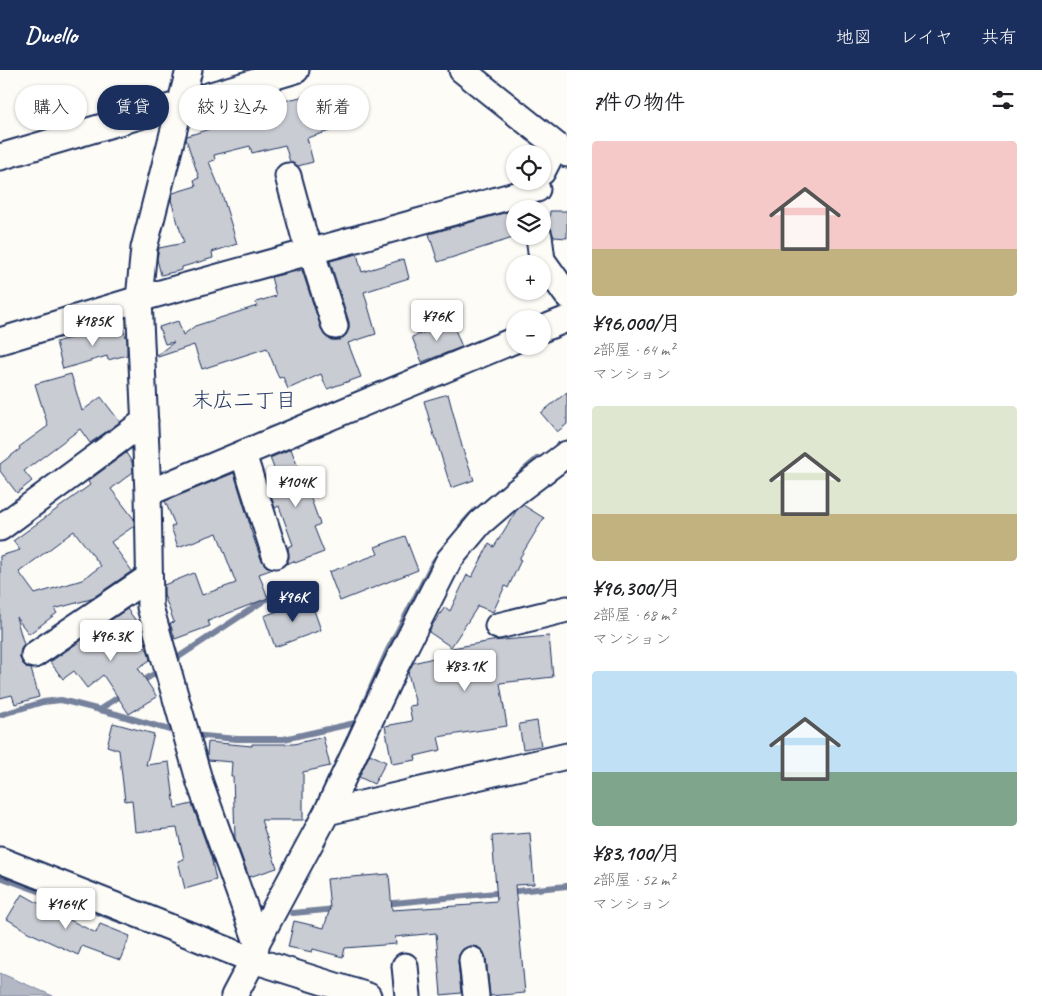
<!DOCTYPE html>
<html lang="ja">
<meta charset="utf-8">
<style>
:root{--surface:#fff;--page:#f6f6f6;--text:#202124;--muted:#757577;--accent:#1b2f5e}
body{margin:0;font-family:Caveat,"Klee One",sans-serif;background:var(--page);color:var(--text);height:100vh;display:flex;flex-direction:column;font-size:19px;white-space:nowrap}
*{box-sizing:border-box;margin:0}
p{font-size:16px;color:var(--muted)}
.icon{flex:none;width:28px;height:28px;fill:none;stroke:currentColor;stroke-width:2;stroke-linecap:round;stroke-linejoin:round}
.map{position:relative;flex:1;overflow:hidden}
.drawer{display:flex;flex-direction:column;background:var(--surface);width:475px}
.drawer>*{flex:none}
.banner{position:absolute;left:15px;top:15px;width:475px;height:45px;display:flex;gap:10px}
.controls{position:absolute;left:506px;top:75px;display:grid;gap:10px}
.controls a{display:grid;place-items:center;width:45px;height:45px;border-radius:50%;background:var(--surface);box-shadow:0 1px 4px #0004;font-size:25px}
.price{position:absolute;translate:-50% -42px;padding:0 11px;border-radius:5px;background:#fff;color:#222;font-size:16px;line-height:32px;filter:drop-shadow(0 1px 2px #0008)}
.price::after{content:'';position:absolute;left:50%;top:30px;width:15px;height:11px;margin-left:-8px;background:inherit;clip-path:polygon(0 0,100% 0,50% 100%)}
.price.on{background:var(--accent);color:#fff}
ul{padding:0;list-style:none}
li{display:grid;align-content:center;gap:10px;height:265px;padding:0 25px}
li span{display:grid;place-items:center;height:155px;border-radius:5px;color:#555}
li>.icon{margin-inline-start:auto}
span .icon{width:90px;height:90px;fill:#fffc;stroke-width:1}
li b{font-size:21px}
h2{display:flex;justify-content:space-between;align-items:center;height:60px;padding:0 25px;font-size:21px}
.chip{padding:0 18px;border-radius:22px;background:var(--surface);box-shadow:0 1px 4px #0004;font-size:18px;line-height:45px}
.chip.on{background:var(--accent);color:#fff}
header{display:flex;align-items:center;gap:30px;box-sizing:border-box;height:70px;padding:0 25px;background:var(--accent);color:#fff}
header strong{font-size:24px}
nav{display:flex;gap:28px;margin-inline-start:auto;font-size:18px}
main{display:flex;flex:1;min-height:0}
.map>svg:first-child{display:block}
.water{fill:#b3b8c5;stroke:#76819c}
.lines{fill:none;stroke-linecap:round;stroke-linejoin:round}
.stream{stroke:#76819c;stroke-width:6}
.building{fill:#c9ccd3;stroke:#1b2f5e;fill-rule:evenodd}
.minor-casing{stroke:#1b2f5e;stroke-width:29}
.minor{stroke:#fdfcf7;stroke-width:25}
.labels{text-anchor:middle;stroke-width:4;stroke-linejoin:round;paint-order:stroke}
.neighbourhood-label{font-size:21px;fill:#1b2f5e;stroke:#fdfcf7}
</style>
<header>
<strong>Dwello</strong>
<nav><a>地図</a><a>レイヤ</a><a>共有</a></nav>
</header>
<main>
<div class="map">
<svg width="567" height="926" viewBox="0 0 567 926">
<rect width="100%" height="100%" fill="#fdfcf7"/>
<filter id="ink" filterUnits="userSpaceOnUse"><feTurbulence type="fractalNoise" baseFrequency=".02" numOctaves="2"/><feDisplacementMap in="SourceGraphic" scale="10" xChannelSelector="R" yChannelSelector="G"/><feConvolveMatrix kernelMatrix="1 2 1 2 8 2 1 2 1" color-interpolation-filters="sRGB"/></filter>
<g filter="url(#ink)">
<path class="water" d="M0 903 53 926H0Z"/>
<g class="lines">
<path class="stream" d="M515 408 538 388
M461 456 470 446 476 440
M171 592 277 522
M140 613 163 598
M363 636 387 582 433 493 438 486
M99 640 123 624
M0 645 43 632 61 630 116 644 180 663
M192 665 237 669H284L355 653
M0 807 121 851
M384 834 567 816
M293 843 336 839"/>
</g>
<path class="building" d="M320 22 330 61 307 68 313 92 298 96 290 92 285 75 252 83 250 76 214 85 215 90 209 92 222 124 237 174 212 182 213 188 182 197V200L161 205 157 189 159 178 184 173 171 130 173 123 196 116 194 110 199 108 186 69 187 66 219 56 217 48Z
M511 141 515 154V166H519L438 192 429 164Z
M550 141H567V168L554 167 549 156Z
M357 184 362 202 404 189 409 208 364 222 376 264 348 273 361 307 327 319 321 304 288 319 283 307 279 308 267 278 202 299 194 275 158 287 157 285 174 272 165 274 159 257 178 251 183 265 195 256 257 236 256 232 276 226 271 207 302 200 322 261 325 266 331 270H340L346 265 349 259V252L330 191Z
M452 252 462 277 422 292 412 267Z
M122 256 127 270V285L108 290 107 286 63 299 56 272 91 262V265Z
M71 304 82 341 101 327 120 352 90 373 80 359 24 401 32 411 17 423 0 401V394L20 379 19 377 48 356 35 314Z
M567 322V354L557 362 541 343Z
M448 324 463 380 474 410 451 418 436 369H435L424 331Z
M291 379 301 405 302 404 320 454 314 457 324 482 295 493 294 491 286 494 289 488 288 477 293 475 279 436 275 438 268 417 280 413 270 388Z
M126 383 132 392 133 402 111 419 134 449V456L111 472 132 501 91 529 54 539 57 543 29 564 16 547 24 575 21 579 20 587 22 593 27 598 31 599 39 627 15 634 12 625 0 628V486L20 480 13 471 90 415 88 411ZM74 461 101 496 82 510 35 524 19 502Z
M234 403 250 455H249L261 489 266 496 273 499 259 504 268 528 208 551 210 556 175 569 170 553 174 552 164 525V515L194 503 202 525 236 513 217 463 178 477 171 457 175 455 165 431Z
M523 435 544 448 519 489 521 490 508 518 505 516 493 542 478 536 451 577 429 562 433 554 445 537 450 541 467 505 472 507 489 474 494 477 516 441Z
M405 466 418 500 340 531 329 502 378 484 375 477Z
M310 529 321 560 275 577 264 546Z
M127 539 137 552 129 558 148 581 150 590 138 598 157 627 129 644 103 605 87 618 74 601 63 609 50 592Z
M549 566 553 607 500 613 507 656 438 667 441 680 415 686 416 690 392 694 385 656 412 651 409 636 416 635 408 603 413 593 458 582 452 578 492 571Z
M537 651 541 676 523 679 519 654Z
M113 653 154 664 146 695 169 692 175 738 192 734 211 787 216 810 185 819 178 791 184 789 177 758 135 762 132 730 125 731 119 680 107 676Z
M323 667 330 696 303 702V750H261L277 798 249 807 235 768 233 706H231L232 692 208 690 207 685 208 672 252 676V674H294Z
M370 684 386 692 374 714 359 707Z
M530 763 534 814 515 815 525 923 490 926 486 888 483 881 478 877 471 876 463 879 459 885 458 892 461 923 441 925 436 863 395 867 396 874 345 878 343 887 313 879 312 882 288 877 294 851 324 858 330 838 327 809 389 804 392 840 472 835V833L497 831 492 766Z
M22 824 54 842 96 863 100 854 130 866 120 890 82 876 78 885 28 862 7 849Z"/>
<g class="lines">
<g class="minor-casing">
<path id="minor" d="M189 0 144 178 139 229 148 423 150 537 200 713 257 872
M462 0 567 84
M0 87 296 0
M542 102 556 75
M288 106 304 165 311 180 335 256
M539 166 542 190 567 225
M542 259 567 249
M0 271 139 229 537 119
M243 384 275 485
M148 423 515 270
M0 458 145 351
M498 556 567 539
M34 585 149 507
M327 742 567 686
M0 790 253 890 368 926
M472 890 476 926
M405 896 408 926
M234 926 253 890 257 872 327 742 394 599 449 490 480 453 516 422 565 385 567 384"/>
</g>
<use href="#minor" class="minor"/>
</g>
</g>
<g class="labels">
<g class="neighbourhood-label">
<text x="244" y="337">末広二丁目</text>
</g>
</g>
</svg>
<div class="controls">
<a><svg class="icon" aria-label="locate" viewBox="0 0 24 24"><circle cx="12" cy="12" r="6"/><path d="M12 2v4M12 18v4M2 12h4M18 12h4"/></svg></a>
<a><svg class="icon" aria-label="layers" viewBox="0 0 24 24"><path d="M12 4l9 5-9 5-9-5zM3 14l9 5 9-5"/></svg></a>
<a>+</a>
<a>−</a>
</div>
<b class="price" style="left:437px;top:272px">¥76K</b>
<b class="price" style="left:93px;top:277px">¥185K</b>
<b class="price" style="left:296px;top:438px">¥104K</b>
<b class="price on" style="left:293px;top:553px">¥96K</b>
<b class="price" style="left:111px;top:592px">¥96.3K</b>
<b class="price" style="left:465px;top:622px">¥83.1K</b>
<b class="price" style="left:66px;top:860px">¥164K</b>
<div class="banner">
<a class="chip">購入</a>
<a class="chip on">賃貸</a>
<a class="chip">絞り込み</a>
<a class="chip">新着</a>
</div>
</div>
<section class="drawer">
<h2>7件の物件<svg class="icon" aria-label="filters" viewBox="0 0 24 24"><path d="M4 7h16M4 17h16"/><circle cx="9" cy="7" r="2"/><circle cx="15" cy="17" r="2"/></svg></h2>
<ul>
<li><span style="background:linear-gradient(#f6c9c9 70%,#c2b280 0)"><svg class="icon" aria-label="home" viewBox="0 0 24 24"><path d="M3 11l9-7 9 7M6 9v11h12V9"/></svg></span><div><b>¥96,000/月</b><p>2部屋 · 64 m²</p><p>マンション</p></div></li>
<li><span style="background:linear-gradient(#dfe7d0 70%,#c2b280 0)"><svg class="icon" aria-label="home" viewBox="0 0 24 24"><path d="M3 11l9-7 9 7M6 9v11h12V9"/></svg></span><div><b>¥96,300/月</b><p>2部屋 · 68 m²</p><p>マンション</p></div></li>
<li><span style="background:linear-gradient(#bfe0f5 65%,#7fa58c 0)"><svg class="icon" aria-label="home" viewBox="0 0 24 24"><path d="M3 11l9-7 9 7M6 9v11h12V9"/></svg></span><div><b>¥83,100/月</b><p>2部屋 · 52 m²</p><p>マンション</p></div></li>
</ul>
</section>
</main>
